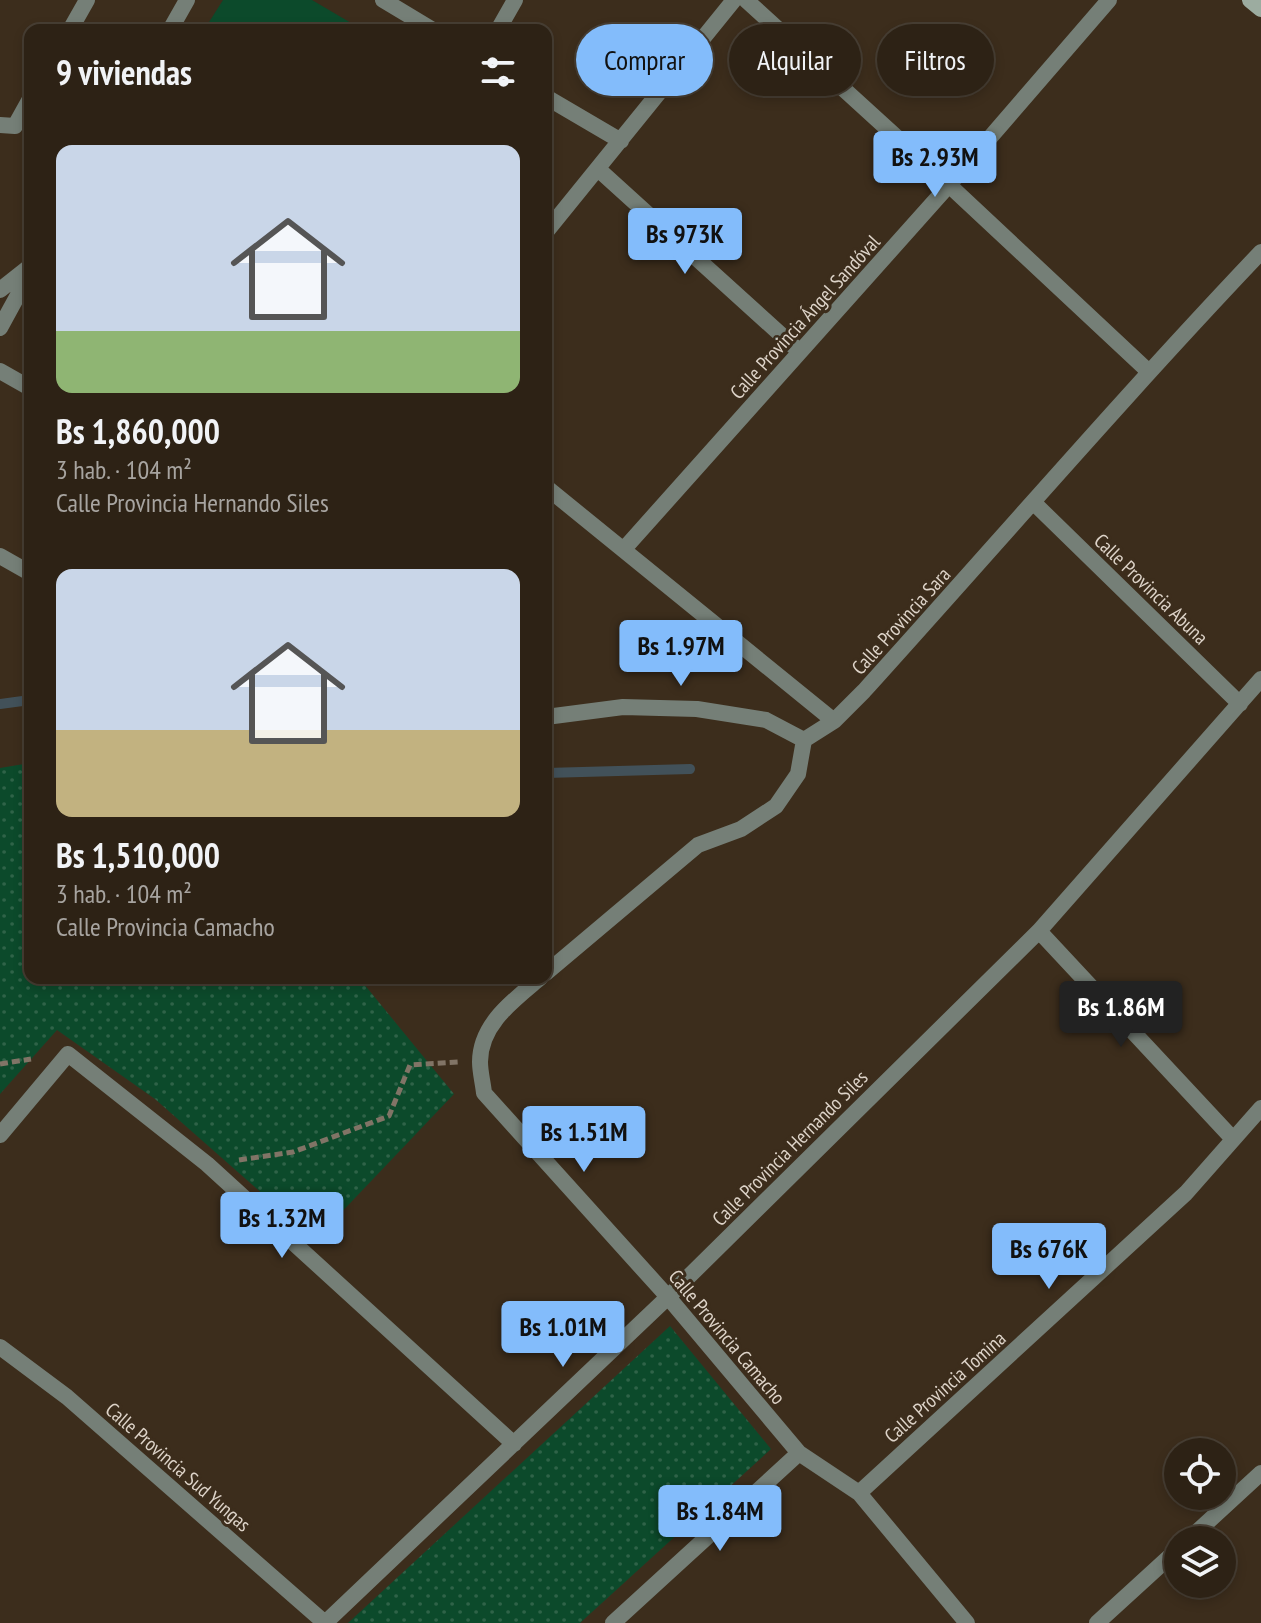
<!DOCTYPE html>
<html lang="es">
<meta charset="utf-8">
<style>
:root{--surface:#2d2215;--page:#392f22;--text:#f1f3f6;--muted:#a7a4a0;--line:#483f34;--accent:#83bcfb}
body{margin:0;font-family:"PT Sans Narrow",sans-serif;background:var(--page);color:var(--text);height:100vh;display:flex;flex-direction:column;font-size:30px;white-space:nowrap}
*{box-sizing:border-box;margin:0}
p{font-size:26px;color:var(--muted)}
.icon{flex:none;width:44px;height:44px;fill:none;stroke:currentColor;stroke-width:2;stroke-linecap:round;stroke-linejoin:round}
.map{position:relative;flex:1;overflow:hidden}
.drawer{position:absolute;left:24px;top:24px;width:528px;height:960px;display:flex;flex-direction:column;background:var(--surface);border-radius:16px;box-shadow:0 4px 12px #0003,0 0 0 2px var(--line)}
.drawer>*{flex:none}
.guide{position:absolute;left:576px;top:24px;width:564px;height:72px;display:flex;gap:16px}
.fabs{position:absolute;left:1164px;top:1438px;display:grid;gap:16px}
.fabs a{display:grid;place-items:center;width:72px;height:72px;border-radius:50%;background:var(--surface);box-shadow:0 4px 12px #0003,0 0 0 2px var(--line);font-size:40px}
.price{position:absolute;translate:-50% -68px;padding:0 18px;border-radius:8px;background:var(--accent);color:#111;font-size:26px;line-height:52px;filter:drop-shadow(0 2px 4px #0008)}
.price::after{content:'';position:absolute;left:50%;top:48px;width:24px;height:18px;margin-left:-12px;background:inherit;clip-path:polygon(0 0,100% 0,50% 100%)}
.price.selected{background:#222;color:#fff}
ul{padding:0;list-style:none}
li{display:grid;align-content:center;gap:16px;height:424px;padding:0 32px}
li span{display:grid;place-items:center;height:248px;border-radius:16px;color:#555}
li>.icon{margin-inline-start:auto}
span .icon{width:144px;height:144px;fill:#fffc;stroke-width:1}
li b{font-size:34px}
h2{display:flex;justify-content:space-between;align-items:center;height:96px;padding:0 32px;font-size:34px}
.tag{padding:0 28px;border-radius:36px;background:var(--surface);box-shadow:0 4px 12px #0003,0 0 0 2px var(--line);font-size:28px;line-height:72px}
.tag.selected{background:var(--accent);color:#111}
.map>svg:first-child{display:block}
.grass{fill:url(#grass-dots)}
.garden{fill:#0c4a2b}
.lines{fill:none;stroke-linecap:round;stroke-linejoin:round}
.stream{stroke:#425159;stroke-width:10}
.path{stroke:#817466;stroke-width:5;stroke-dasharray:8 4;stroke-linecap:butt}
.street{stroke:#757f77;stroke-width:16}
.secondary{stroke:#9caca0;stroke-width:16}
.labels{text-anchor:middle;stroke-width:6;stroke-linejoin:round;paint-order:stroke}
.street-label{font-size:20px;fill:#ddd3c8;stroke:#3c2d1c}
</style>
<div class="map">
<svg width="1261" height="1623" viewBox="0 0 1261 1623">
<defs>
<pattern id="grass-dots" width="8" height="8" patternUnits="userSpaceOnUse" patternTransform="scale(2)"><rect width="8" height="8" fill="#0c4a2b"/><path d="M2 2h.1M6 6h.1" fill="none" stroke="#2f6348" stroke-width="1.8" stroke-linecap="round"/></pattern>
</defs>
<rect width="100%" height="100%" fill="#3c2d1c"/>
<path class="grass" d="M30 763V978H359L454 1094 315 1240 155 1099 57 1030 0 1094V768Z
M670 1326 771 1449 580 1623H348Z"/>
<path class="garden" d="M223 0H312L363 30H204Z"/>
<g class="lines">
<path class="stream" d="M0 704 30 700
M546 773 690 769"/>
<path class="path" d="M0 1064 31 1059
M239 1160 293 1152 389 1116 410 1065 459 1062"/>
<path class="street" d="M383 0 433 30
M746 0 949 185 1148 371
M70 30 87 0
M170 30 187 0
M498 30 515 0
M546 97 621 141
M0 125 15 126 30 99
M598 169 800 352
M546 232 734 0
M0 290 29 267
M0 328 30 273
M0 371 30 388
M546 487 834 721
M1034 503 1240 704
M624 549 949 185 1109 0
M0 556 30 573
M546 717 623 707 697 709 766 720 804 740
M1039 931 1233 1139
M546 973 698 845 741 829 776 806 798 774 804 740 834 721 864 691C996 545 1125 395 1261 252
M540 978C514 1000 480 1024 480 1062 480 1072 483 1083 484 1093L668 1297 799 1453 859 1493 967 1623
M0 1135 68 1054 207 1164 514 1444
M0 1347 67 1397 325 1623
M859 1493 1186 1193 1261 1108
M1188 1540 1261 1473
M325 1623 668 1297 1039 931 1261 679
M613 1623 799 1453
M1097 1623 1178 1549"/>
<path class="secondary" d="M1250 0 1261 9"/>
</g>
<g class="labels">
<g class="street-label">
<text transform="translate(805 317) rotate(-48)" y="7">Calle Provincia Ángel Sandóval</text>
<text transform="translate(1151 589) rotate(44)" y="7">Calle Provincia Abuna</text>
<text transform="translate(901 621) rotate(-48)" y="7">Calle Provincia Sara</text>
<text transform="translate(790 1148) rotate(-45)" y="7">Calle Provincia Hernando Siles</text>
<text transform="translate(727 1337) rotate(50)" y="7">Calle Provincia Camacho</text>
<text transform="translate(945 1387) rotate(-42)" y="7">Calle Provincia Tomina</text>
<text transform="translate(178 1467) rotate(41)" y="7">Calle Provincia Sud Yungas</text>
</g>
</g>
</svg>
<div class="fabs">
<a><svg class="icon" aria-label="locate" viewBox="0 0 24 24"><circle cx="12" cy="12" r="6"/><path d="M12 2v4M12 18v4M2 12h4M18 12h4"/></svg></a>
<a><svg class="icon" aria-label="layers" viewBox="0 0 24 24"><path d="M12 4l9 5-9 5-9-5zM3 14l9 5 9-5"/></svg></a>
</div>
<b class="price" style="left:935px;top:199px">Bs 2.93M</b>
<b class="price" style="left:685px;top:276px">Bs 973K</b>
<b class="price" style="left:681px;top:688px">Bs 1.97M</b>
<b class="price selected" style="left:1121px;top:1049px">Bs 1.86M</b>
<b class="price" style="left:584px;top:1174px">Bs 1.51M</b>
<b class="price" style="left:282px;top:1260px">Bs 1.32M</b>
<b class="price" style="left:1049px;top:1291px">Bs 676K</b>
<b class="price" style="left:563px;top:1369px">Bs 1.01M</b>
<b class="price" style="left:720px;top:1553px">Bs 1.84M</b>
<div class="guide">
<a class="tag selected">Comprar</a>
<a class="tag">Alquilar</a>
<a class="tag">Filtros</a>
</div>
<section class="drawer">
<h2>9 viviendas<svg class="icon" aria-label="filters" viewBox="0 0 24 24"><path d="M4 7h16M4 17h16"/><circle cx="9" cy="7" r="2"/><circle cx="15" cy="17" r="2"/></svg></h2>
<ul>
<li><span style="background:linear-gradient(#c9d6e8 75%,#8fb573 0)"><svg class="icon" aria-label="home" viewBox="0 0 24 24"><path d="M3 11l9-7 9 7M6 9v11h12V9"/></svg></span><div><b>Bs 1,860,000</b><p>3 hab. · 104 m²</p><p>Calle Provincia Hernando Siles</p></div></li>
<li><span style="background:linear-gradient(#c9d6e8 65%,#c2b280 0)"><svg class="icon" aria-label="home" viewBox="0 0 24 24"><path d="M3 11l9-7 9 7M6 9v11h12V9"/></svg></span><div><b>Bs 1,510,000</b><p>3 hab. · 104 m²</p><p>Calle Provincia Camacho</p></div></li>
</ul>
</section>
</div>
